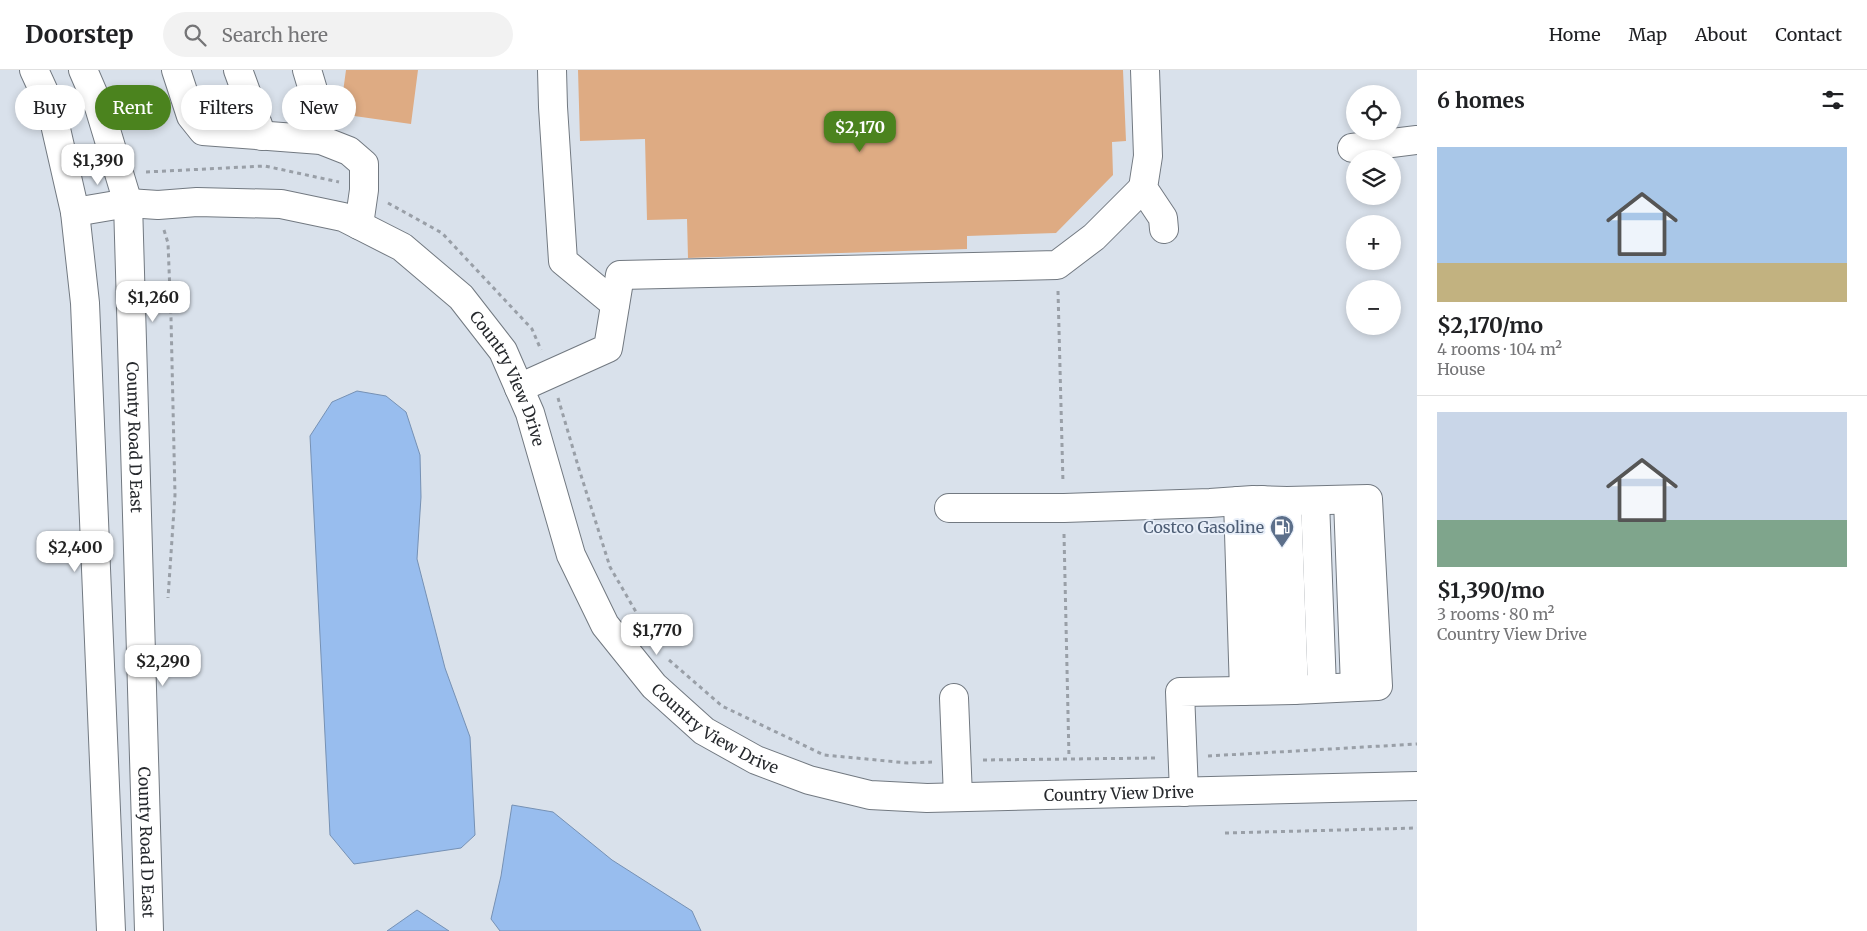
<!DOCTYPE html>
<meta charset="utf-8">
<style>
:root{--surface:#fff;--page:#f2f2f2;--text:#202124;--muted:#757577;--line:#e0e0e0;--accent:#4b831e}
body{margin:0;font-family:Merriweather,serif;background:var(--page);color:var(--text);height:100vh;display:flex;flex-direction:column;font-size:19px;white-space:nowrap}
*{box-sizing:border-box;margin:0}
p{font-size:16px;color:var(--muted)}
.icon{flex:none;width:28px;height:28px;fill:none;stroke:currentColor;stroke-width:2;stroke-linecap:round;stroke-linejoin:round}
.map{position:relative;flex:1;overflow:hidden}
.drawer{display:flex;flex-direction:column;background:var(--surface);width:450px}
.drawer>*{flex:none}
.banner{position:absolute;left:15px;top:15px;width:475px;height:45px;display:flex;gap:10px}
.controls{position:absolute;left:1346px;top:15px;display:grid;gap:10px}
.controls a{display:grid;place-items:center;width:55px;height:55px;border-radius:50%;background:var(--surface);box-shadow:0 2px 8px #0003;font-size:25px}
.price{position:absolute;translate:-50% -42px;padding:0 11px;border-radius:10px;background:#fff;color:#222;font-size:16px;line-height:32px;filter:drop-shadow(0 1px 2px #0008)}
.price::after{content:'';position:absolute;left:50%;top:30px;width:15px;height:11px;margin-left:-8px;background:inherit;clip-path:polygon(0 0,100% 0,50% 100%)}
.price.selected{background:var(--accent);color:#fff}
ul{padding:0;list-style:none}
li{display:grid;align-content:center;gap:10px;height:265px;padding:0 20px}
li+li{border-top:1px solid var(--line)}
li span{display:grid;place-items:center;height:155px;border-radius:0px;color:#555}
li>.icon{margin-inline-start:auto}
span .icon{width:90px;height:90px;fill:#fffc;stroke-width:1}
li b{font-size:21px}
h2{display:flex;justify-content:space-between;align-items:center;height:60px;padding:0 20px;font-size:21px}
.chip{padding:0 18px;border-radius:22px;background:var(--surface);box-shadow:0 2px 8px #0003;font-size:18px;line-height:45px}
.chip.selected{background:var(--accent);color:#fff}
header{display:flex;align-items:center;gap:30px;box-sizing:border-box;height:70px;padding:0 25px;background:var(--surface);border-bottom:1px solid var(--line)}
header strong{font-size:24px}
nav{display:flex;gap:28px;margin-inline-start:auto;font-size:18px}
.search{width:350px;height:45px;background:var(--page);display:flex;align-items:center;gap:12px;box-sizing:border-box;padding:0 18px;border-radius:28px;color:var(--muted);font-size:19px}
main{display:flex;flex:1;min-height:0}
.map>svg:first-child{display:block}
.water{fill:#98bdee;stroke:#7691b4}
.building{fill:#deab83}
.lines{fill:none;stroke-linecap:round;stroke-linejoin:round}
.minor-casing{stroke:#727981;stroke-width:30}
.path{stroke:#999fa7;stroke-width:3;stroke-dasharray:4 4;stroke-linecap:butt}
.minor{stroke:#fff;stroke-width:28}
.labels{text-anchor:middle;stroke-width:4;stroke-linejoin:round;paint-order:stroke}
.street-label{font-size:16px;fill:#26292d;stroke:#e7eef8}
.service-label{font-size:16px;fill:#4e5e75;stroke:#e7eef8;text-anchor:end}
</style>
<header>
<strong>Doorstep</strong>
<div class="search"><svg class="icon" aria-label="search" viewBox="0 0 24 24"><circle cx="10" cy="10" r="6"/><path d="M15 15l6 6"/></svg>Search here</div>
<nav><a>Home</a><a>Map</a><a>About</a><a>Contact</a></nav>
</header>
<main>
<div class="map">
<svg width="1417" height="861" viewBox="0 0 1417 861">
<rect width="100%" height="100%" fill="#d9e1eb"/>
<path class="water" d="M357 321 386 326 406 342 420 385 421 427 417 489 445 598 470 667 475 765 461 778 354 794 330 765 310 366 332 332Z
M512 735 553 742 612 790 692 841 701 861H500L491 849 501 806Z
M417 840 449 861H387Z"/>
<path class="building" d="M346 0H418L411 54 340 44Z
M578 0H1123L1126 71 1112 72 1113 105 1056 163 967 166V179L688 188 687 149 647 150 645 69 580 71Z"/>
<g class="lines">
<g class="minor-casing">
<g id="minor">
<path d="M34 0 51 37 75 142 85 233 111 861"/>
<path id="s1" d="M83 0 99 37 128 133 149 861"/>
<path d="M176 0 191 46 203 61 321 70 349 81 364 94V120L359 155"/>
<path d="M238 0 262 66"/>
<path d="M307 0 313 20 321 70"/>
<path d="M552 0 553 37 563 191 615 234"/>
<path d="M1145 0 1148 86 1143 118 1163 148 1164 159"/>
<path d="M1352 78 1417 70"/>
<path id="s2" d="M75 142 128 133 158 135 197 132 281 134 343 147 402 177 461 227 503 281 530 343 571 485 605 555 654 616 704 661 756 690 809 710 870 725 927 728 1417 716"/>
<path d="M519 318 608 278 620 205 1057 195 1094 167 1143 118"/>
<path d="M1262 430 1267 620"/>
<path d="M1348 430 1355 617"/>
<path d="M1238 431 1244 621"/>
<path d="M1287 431 1368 429 1378 616 1294 620"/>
<path d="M1315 431 1322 618"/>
<path d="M949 438H1064L1210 433 1253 430 1287 431 1294 620 1180 622 1184 722"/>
<path d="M954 628 958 727"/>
</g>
</g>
<path class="path" d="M146 102 265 96 339 112
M388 133 442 163 532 259 541 280
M164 160 168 173 171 248 175 425 168 528
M1058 221 1063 413
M558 328 579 399 610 497 651 568
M1064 464 1069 688
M669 590 722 636 824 685 908 693 932 692
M1208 686 1417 674
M983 690 1157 688
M1225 763 1417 758"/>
<use href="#minor" class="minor"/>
</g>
<defs>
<g id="fuel-pin" transform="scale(1.25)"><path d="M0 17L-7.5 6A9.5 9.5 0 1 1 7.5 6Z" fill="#5c6f8a" stroke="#e7eef8"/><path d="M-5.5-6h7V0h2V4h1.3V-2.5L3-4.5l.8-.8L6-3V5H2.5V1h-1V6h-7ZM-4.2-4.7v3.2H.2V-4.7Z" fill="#fff"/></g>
</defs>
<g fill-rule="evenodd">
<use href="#fuel-pin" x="1282" y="457"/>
</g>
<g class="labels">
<g class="street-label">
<text dy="6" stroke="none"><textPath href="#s2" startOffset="509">Country View Drive</textPath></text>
<text dy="6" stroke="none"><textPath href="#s1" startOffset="375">County Road D East</textPath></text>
<text dy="6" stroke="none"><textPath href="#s2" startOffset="929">Country View Drive</textPath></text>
<text dy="6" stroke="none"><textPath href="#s2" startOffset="1349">Country View Drive</textPath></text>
<text dy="6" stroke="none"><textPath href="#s1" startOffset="780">County Road D East</textPath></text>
</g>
<g class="service-label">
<text x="1264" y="463">Costco Gasoline</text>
</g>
</g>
</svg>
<div class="controls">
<a><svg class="icon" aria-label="locate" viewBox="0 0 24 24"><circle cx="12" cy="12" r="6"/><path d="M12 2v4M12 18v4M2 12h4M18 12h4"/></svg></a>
<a><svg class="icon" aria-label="layers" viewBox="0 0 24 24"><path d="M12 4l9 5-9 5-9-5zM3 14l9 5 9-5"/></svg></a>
<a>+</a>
<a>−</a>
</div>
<b class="price selected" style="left:860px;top:83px">$2,170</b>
<b class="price" style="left:98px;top:116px">$1,390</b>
<b class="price" style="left:153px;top:253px">$1,260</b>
<b class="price" style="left:75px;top:503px">$2,400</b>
<b class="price" style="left:657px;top:586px">$1,770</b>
<b class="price" style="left:163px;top:617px">$2,290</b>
<div class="banner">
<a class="chip">Buy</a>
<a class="chip selected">Rent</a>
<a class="chip">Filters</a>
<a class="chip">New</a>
</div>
</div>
<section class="drawer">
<h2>6 homes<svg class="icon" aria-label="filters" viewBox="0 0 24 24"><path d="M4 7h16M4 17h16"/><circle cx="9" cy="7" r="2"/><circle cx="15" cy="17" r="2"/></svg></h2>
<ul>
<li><span style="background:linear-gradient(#a9c7e8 75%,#c2b280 0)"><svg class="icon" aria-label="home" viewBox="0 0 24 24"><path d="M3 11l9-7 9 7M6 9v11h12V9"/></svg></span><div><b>$2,170/mo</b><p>4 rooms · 104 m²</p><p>House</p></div></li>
<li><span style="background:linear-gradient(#c9d6e8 70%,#7fa58c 0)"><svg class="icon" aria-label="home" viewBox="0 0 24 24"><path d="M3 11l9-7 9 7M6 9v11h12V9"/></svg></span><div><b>$1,390/mo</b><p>3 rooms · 80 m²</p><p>Country View Drive</p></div></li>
</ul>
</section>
</main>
